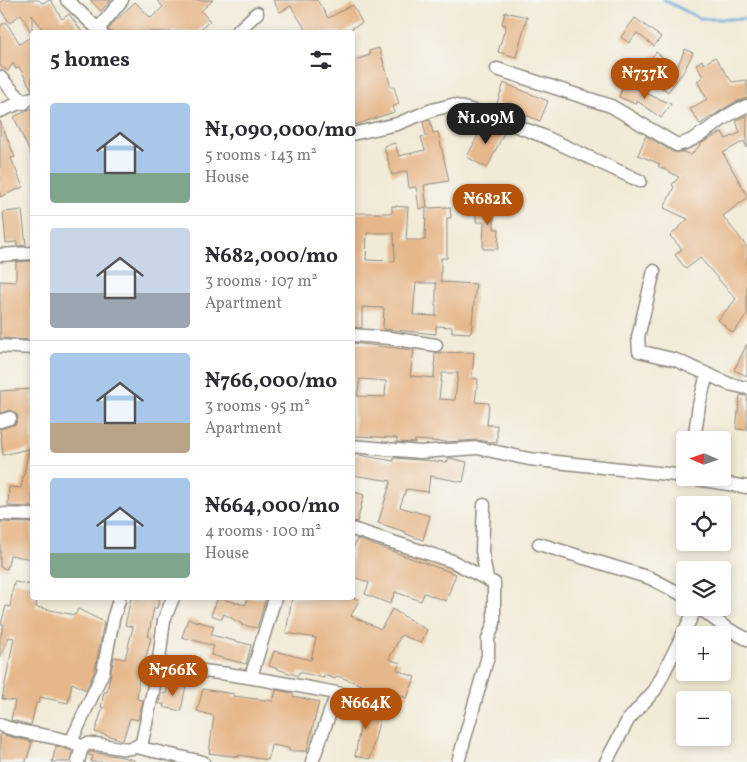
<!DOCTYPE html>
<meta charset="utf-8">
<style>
:root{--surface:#fff;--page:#f7f7f7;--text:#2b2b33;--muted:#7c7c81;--line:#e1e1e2;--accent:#b45309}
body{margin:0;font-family:Vollkorn,serif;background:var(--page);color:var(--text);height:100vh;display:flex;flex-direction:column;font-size:19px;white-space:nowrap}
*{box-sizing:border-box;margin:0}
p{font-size:16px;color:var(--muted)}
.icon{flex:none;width:28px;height:28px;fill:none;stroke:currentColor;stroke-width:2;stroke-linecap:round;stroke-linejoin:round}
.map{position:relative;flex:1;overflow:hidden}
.sheet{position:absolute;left:30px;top:30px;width:325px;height:570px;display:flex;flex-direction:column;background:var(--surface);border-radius:5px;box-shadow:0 2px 8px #0003}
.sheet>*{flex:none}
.needle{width:32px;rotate:272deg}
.fabs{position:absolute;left:676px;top:431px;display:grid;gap:10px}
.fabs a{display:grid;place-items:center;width:55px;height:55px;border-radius:5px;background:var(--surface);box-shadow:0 2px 8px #0003;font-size:25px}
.price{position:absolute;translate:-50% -42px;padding:0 11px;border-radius:18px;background:var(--accent);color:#fff;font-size:16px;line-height:32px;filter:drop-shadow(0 1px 2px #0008)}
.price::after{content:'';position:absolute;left:50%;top:30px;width:15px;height:11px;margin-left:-8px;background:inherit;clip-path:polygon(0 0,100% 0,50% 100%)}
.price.active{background:#222;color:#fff}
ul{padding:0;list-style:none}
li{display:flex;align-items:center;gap:15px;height:125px;padding:0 20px}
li+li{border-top:1px solid var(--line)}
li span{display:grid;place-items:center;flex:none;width:140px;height:100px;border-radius:5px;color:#555}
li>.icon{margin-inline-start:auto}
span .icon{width:60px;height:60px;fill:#fffc;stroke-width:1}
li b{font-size:21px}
h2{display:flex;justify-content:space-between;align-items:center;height:60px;padding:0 20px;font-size:21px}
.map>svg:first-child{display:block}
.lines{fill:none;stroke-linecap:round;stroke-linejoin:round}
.stream{stroke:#60a4d5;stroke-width:3}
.building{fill:#e6b78a;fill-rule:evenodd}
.street-casing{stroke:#8e8a80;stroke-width:15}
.street{stroke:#fff;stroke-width:12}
</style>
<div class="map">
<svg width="747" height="762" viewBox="0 0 747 762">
<rect width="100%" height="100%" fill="#f6f6f2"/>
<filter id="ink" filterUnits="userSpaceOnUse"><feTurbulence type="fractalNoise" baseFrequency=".02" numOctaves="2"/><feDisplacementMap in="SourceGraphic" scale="10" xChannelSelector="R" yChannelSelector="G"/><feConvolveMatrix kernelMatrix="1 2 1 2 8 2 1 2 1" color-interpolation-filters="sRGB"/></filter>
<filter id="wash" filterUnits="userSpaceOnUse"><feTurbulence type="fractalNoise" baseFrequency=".0096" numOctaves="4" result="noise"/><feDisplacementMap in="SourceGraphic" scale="20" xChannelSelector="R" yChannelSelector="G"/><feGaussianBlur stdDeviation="1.12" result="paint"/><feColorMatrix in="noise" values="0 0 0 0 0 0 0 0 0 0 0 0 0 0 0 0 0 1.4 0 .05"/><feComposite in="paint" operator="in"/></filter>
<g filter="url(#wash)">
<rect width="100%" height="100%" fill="#f1ead6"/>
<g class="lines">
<path class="stream" d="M664 0 701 19H747"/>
</g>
<g id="blocks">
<path class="building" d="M3 0H39L42 3 51 0 62 19 69 14 82 32H45L32 15V34L21 14 10 23 0 9V2Z
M90 0H111L101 11Z
M157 0H213L201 11 210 21 197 32H109V29L113 23 135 2 151 18 163 7Z
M273 0H317L328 18 353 5 362 23 344 32H307L291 6 280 12Z
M505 12 527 17 516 57 498 52 506 25 502 24Z
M635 18 661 37 654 46 637 33 629 43 621 37Z
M6 22 20 44 32 36V90L19 67 16 69 13 63 8 71 0 66V26Z
M379 48 391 87H394L399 104 392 107 394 112 355 125 352 115V61L370 55 369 51Z
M685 49 693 53 684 71 668 92 641 72 656 52 677 68Z
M715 57 732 82 747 80V98L733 103 700 124 690 109 707 99 697 81 703 77 696 64 702 60 704 64Z
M504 83 548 101 540 121 497 103Z
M624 84 662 100 671 104 661 118 636 100 635 104 619 97Z
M32 108V157L14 117Z
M747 115V148L744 141 723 153 747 195V198L723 216 747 247V315L733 333 718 320 736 299 700 258 686 269 675 255 682 249 670 236 688 219 664 208 674 187 672 185 679 177 658 166 660 164 638 155 646 136 673 152H684L691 155 702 143 722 132 726 139 740 133 736 120Z
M430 120 433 133 438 132 449 181 424 185 427 208 450 207 451 218H447V258H441V282L476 284 471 333 452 332V327L436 326V334L383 329 384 308 362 307V328L352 327V213H392V206L408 207 406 240H425L426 208 419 209 416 187 409 188 407 171 392 175 384 146 395 143 399 156 425 150 421 137 426 136 423 122ZM367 233H394L395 261 366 260ZM416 283H436V316L413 315Z
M0 121 15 157 11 158 23 187 0 197Z
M484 123 504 133 487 168 467 157Z
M476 204H494V229H499L498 249H483L484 222H476Z
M22 210 26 245 17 246V242L6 243 3 212Z
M32 261V340L0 338V281L16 282V262Z
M352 343 414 350 410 376 434 378 435 353 474 352 472 378 478 379 475 402 489 403 487 425H497V443L477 440 446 442 415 440V443L397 442V438L355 436ZM442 373H458L455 400 439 399ZM360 379 386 381 385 397 357 396Z
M747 344V376L734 370Z
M32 389V448L3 455 0 429 16 424 18 416 11 410 0 413V391Z
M740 395 747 396V430L736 429Z
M29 449 32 450V507L8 506 9 487 21 488Z
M352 454 394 461V458L447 462 449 458 467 462 463 482 430 476 428 492 406 489 400 507 430 516 423 540 406 534V532L378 523 391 481 352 475Z
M352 491 364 495 357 522 352 521Z
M0 522 32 523V559L10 555 7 569 0 567Z
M357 539 456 574 446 601 424 593 421 601 395 592 390 604 365 594 369 583 352 576V551Z
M14 582 32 585V598H37L36 607 75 615 78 609 104 622 95 670 86 690 72 683 68 703 40 697 39 703H36L31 725 11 720 15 701 2 699 14 638 9 637 0 658V638L4 624H1L6 606 10 607Z
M131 598H160L157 608H154L148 637 151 638 144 664 150 665 147 679 139 677 137 699 143 700 138 720 130 718 123 740 95 732 103 707H101L104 692H107L114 657 125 659 133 627 125 625Z
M218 598 245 605 248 598H266L257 628 241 625 242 624 224 614 222 619 211 615Z
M292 598H354L359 600 351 616 381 629 392 609 427 630 421 643 401 635 389 659 400 663 397 670 415 677 407 698 378 687 376 690 337 676 335 679 324 675V678L299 672 298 676 269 666 274 651 311 660 316 638 286 633Z
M188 619 214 626 211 635 251 645 246 664 211 655 214 646 182 637Z
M168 682 186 686 181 711 163 707 164 704H159L161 693 166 694Z
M203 689 234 694 233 696 273 701 276 690 293 693V696L319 702 307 751H289V748L271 745 268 760 239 755V757L209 753 214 716 197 711Z
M345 703 376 708 375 713 381 714 370 759 355 756 363 712 344 707Z
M0 734 32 742 26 762H0Z
M56 746 72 751 70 762H52Z
M90 752 122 757 134 760V762H91L93 756 88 755Z"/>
</g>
</g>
<g filter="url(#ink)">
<use href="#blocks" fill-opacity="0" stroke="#8e8a80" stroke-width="1"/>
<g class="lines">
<g class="street-casing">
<path id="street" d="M67 0 101 32
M99 28 122 0
M237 32 257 13
M497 69 611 106 677 145C703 140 720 115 747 106
M0 77 24 103
M0 111 32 98
M352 134 397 124 432 110 452 105 482 113 543 136 640 181
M0 255 32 253
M654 271 638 337 639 351 676 360 729 384 747 388
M352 335 390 338 436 345
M0 346 32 348
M0 421 10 418
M694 440 699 405 707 374
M352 446 420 452 478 448 529 459 685 476
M691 478 747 487
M484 505 482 551 487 579
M0 514 32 515
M352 529 452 561 494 583V623L488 639V656L458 762
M539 544 650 578 685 596
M700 608 726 628 747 639
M158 667C231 671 302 687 374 700
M251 677 275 598
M0 725C25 735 52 734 77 744
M71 742 103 672 113 619 119 600
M136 747 203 762
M78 762 81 750 86 744C102 741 130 757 142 742L158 667 164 620 173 598
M312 762 337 693
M606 762 628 720 655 690 696 608"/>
</g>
<use href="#street" class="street"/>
</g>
</g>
</svg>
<div class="fabs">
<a><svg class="needle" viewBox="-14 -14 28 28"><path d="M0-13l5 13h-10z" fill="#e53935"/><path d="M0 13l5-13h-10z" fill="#7c7c81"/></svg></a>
<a><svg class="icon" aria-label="locate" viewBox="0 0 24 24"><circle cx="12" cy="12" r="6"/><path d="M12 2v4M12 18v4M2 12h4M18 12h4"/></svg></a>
<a><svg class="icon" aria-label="layers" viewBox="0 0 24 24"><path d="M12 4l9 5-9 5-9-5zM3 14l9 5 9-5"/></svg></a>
<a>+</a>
<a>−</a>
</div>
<b class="price" style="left:645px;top:100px">₦737K</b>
<b class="price active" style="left:486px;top:145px">₦1.09M</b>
<b class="price" style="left:488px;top:226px">₦682K</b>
<b class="price" style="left:173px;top:697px">₦766K</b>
<b class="price" style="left:366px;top:730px">₦664K</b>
<section class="sheet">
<h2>5 homes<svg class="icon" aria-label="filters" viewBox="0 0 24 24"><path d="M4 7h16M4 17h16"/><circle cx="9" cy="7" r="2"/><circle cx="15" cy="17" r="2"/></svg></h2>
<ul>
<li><span style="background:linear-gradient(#a9c7e8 70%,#7fa58c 0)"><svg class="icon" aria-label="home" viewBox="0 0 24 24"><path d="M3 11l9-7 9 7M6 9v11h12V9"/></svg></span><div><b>₦1,090,000/mo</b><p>5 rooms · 143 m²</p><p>House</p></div></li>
<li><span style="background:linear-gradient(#c9d6e8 65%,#9aa5b1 0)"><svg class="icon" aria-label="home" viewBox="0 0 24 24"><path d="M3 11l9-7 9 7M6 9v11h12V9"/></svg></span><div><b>₦682,000/mo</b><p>3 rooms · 107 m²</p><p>Apartment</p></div></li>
<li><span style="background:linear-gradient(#a9c7e8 70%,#b9a48a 0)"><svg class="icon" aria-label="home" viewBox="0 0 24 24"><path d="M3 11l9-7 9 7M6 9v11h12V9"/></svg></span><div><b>₦766,000/mo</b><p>3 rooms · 95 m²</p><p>Apartment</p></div></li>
<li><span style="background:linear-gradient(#a9c7e8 75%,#7fa58c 0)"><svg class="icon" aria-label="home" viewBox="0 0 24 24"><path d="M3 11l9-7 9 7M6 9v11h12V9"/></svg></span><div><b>₦664,000/mo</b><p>4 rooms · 100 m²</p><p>House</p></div></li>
</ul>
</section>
</div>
